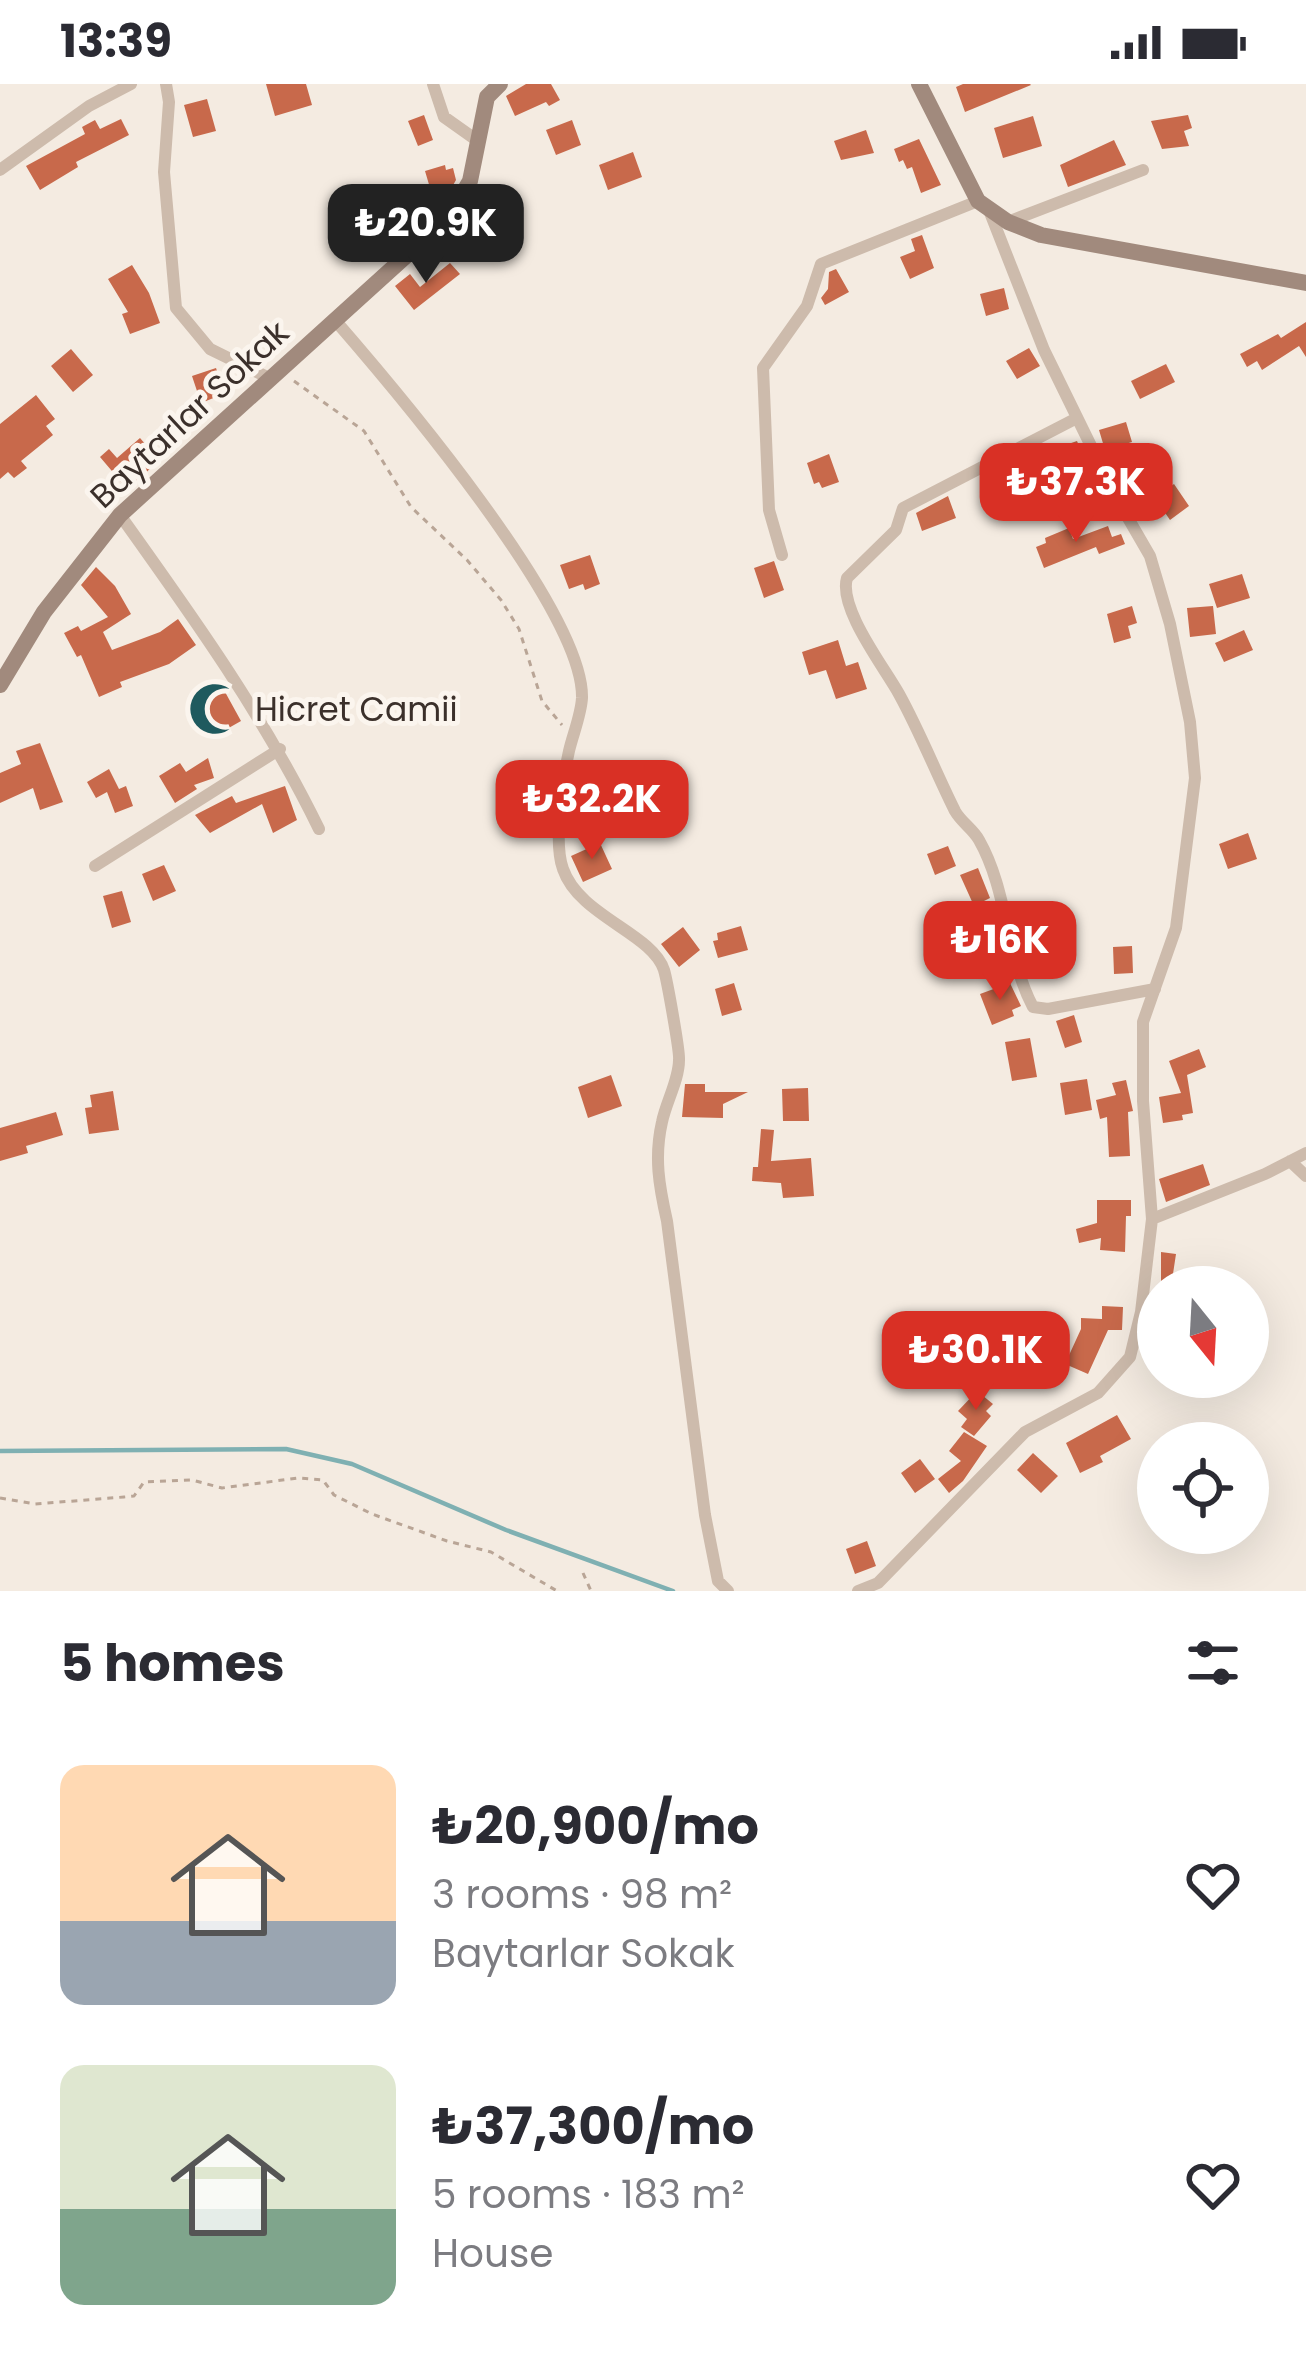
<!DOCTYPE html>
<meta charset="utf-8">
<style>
:root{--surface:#fff;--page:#f2f2f3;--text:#2b2b33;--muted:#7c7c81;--accent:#d93025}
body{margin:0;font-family:Poppins,sans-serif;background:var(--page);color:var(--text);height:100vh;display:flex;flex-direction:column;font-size:45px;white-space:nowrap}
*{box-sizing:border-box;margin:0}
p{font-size:39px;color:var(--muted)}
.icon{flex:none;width:66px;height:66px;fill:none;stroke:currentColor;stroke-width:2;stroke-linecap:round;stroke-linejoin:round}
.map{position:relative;height:1507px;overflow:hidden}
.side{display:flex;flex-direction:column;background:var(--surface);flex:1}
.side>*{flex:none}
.needle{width:78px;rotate:162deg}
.fabs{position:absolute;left:1137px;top:1182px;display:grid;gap:24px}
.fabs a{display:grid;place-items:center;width:132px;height:132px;border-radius:50%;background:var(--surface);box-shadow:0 12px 48px #0002;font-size:60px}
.price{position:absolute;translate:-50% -102px;padding:0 27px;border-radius:24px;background:var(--accent);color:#fff;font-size:39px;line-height:78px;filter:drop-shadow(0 3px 6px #0008)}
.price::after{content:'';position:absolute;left:50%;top:72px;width:36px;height:27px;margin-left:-18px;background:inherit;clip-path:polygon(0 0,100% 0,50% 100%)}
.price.active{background:#222;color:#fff}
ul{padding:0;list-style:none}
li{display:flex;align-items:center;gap:36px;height:300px;padding:0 60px}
li span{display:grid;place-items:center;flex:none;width:336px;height:240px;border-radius:24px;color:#555}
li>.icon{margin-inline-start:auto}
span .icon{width:144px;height:144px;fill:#fffc;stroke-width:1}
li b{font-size:51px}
h2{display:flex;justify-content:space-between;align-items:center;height:144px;padding:0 60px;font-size:51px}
.status{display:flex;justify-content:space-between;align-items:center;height:84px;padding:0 60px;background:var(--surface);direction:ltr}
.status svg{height:33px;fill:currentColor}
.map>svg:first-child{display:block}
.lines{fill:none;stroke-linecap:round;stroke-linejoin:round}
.stream{stroke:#7fb0b2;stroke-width:4.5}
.building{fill:#c8694b}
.path{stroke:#b9a596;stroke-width:3;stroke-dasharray:6 6;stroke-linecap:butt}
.street{stroke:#cdbbac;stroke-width:12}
.secondary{stroke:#a18a7d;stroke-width:16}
.labels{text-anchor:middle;stroke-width:10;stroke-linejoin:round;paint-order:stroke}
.street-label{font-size:33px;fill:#3b302b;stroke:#fbf5ee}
.poi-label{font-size:33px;fill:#3b302b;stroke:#fbf5ee;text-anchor:start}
</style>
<div class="status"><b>13:39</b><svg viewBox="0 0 49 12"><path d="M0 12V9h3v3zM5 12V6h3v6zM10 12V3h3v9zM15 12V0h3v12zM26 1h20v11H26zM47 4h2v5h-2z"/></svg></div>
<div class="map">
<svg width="1306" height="1507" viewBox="0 0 1306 1507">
<rect width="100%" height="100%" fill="#f4ebe1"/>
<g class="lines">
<path class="stream" d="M0 1367 286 1365 352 1380 506 1446 673 1507"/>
</g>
<path class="building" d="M266 0H306L312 21 275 32Z
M526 0H551L560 16 549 22 546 18 515 32 506 12Z
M963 0H1030L1031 1 965 28 956 3Z
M207 15 216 47 193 53 184 21Z
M424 31 433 56 418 62 408 37Z
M1188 31 1192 44 1184 47 1189 62 1162 65 1151 37Z
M1033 32 1042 62 1003 74 994 44Z
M121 35 129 51 76 78 78 83 40 106 26 82 85 50 82 43 95 36 100 45Z
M572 36 581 61 556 71 546 46Z
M866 46 874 69 841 76 834 57Z
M919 55 941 101 921 109 912 83 907 85 903 76 899 78 894 65Z
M1114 56 1126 81 1068 103 1060 81Z
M633 68 642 93 608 106 599 81Z
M445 81 446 86 453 84 456 96 448 110 433 114 425 87Z
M495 117 504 137 476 149 468 129Z
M922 151 934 184 910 195 900 173 915 167 911 155Z
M450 179 460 190 414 226 395 202 410 190 420 203Z
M132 181 149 209 160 239 130 250 122 230 128 228 108 195Z
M836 185 849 208 825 221 821 214 828 205 829 188Z
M1004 204 1009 225 986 232 980 210Z
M1306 238V273L1299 262 1262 286 1257 277 1247 283 1240 270 1278 250 1281 254Z
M1029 264 1040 282 1017 295 1006 277Z
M71 265 93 291 73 308 51 282Z
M1166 280 1175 298 1140 315 1131 297Z
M216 284 223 305 214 307 216 313 201 319 192 292Z
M36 311 55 335 46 342 53 351 21 377 27 384 14 394 8 388 0 395V340Z
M1126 338 1132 358 1105 366 1099 346Z
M140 354 159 376 128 406 100 373 109 365 117 374Z
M1077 357 1084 374 1025 396 1027 402 995 413 988 393 1034 377 1031 370 1046 362 1048 367Z
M829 370 839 398 822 404 819 398 814 400 807 379Z
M1174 400 1189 422 1170 436 1155 414Z
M948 412 956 434 922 447 916 429Z
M1108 442 1112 453 1121 450 1125 460 1099 470 1096 463 1044 484 1036 463 1046 459 1045 454 1069 444 1073 455Z
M590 471 600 500 585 506 583 500 569 505 560 481Z
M774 477 784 506 764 514 754 484Z
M96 483 115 502 131 530 103 548 112 566 160 548 178 535 196 561 169 580 120 598 122 603 99 613 81 571 77 573 64 549 78 542 81 547 108 533 81 501Z
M1242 490 1250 514 1217 524 1209 500Z
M1132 522 1137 539 1128 542 1131 554 1114 559 1107 530Z
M1213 522 1216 550 1190 553 1187 524Z
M1244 546 1253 566 1224 578 1215 559Z
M838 556 846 582 858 578 867 605 836 615 826 586 809 591 802 568Z
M219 597 241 637 211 654 189 613Z
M40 659 63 718 40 726 33 704 0 719V689L21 680 16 667Z
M208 674 214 694 194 701 197 705 175 719 159 692 180 679 186 688Z
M109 685 119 705 126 702 133 722 115 729 107 708 96 714 87 698Z
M285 702 297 736 273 749 262 720 210 749 195 731 232 712 236 719Z
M1248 749 1257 775 1228 785 1219 760Z
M600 759 612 785 583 798 571 772Z
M948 762 956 782 935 791 927 770Z
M164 781 176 807 153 817 142 790Z
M978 784 990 814 974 822 960 791Z
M122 807 131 838 112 844 103 812Z
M741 842 748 866 718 874 713 857 718 856 717 849Z
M683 843 700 866 679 883 661 860Z
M1001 861 1007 884 981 888 977 865Z
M1132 862 1133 889 1114 890 1113 863Z
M734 899 742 926 722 932 715 905Z
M1010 899 1021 922 1012 926 1014 932 992 941 980 910Z
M1074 931 1082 958 1065 964 1056 937Z
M1030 954 1037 993 1012 997 1005 958Z
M1199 965 1206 983 1187 991 1193 1029 1182 1031 1183 1036 1163 1039 1159 1013 1181 1009 1169 977Z
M611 991 622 1022 588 1034 578 1003Z
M1087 995 1092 1026 1065 1031 1060 999Z
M1126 996 1133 1027 1128 1028 1130 1072 1109 1073 1107 1033 1100 1035 1096 1016 1116 1011 1112 999Z
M685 1000H705V1008H748L723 1020V1034L682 1033Z
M808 1004 809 1037H783L782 1005Z
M113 1007 119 1046 89 1050 85 1024 92 1023 90 1011Z
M56 1028 63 1051 26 1062 28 1069 0 1077V1044Z
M761 1045 774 1046 771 1077 811 1074 814 1112 783 1114 781 1099 752 1097 753 1083H758Z
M1203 1080 1210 1101 1166 1118 1159 1095Z
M1097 1116H1131V1132H1126L1125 1168 1100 1166 1101 1154 1079 1159 1076 1145 1097 1139Z
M1161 1168 1176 1170 1171 1203H1161Z
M1102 1222 1123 1223 1122 1246H1108L1088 1290 1065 1280 1081 1245V1234L1102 1235Z
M977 1307 993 1320 986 1327 991 1332 974 1352 961 1343 967 1335 958 1327Z
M1117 1331 1131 1355 1100 1372 1103 1378 1080 1389 1066 1359Z
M964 1348 987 1362 963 1397 949 1409 938 1395 961 1377 949 1367Z
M1033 1369 1058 1392 1041 1409 1017 1386Z
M920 1375 935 1395 915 1409 901 1389Z
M867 1457 876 1482 855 1490 846 1465Z"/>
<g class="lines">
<path class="path" d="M294 297 364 347 411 423 467 476 501 516 519 545 542 617 562 641
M0 1414 35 1420 124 1413 134 1412 144 1398 192 1396 222 1404 298 1394 323 1396 334 1411 372 1430 447 1457 491 1468 557 1507
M583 1489 591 1507"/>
<path class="street" d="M166 0 169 18 164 88 176 224 210 265 269 294
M433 0 444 33 475 55
M0 86 89 22 131 0
M1010 137 1143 86
M334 235C394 304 584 527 582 614 581 631 573 650 569 667 563 695 553 758 563 785 579 832 652 849 664 886 667 896 680 968 679 976 679 996 666 1018 662 1038 654 1073 659 1102 667 1137L705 1431 718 1497 728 1507
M1077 334 903 424 896 446 847 494C838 524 884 583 899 610 920 648 936 689 955 727 961 738 973 745 979 756 1008 807 1006 872 1033 923L1048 925 1155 905
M120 431C193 533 264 632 319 745
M782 471 769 426 763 284 807 222 821 180 978 117
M95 782 280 665
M1290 1077 1306 1092
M1152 1135 1265 1090 1306 1069
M858 1507 878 1499 1025 1348 1098 1309 1130 1273 1141 1228 1152 1135 1143 1017V938L1176 844 1195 694 1190 638 1170 540 1150 472 1117 415 1044 266 989 126"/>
<path class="secondary" d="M919 0 978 117 1008 138 1041 151 1306 199
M0 601 44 528 120 431 449 133 470 97 487 13 500 0"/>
</g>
<defs>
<g id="mosque-bare" transform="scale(4.14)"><path d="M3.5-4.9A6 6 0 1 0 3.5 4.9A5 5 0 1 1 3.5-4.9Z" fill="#1f5a5e" stroke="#fbf5ee" stroke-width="2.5" paint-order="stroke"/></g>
</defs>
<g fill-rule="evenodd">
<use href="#mosque-bare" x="215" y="625"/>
</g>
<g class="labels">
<g class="street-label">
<text transform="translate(189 330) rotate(-43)" y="12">Baytarlar Sokak</text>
</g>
<g class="poi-label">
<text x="255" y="637">Hicret Camii</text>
</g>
</g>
</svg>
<div class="fabs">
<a><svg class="needle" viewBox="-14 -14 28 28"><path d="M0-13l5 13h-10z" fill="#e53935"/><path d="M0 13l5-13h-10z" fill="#7c7c81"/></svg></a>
<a><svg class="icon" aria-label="locate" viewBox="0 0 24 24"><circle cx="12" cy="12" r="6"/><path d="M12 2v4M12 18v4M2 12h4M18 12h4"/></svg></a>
</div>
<b class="price active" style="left:426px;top:202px">₺20.9K</b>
<b class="price" style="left:1076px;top:461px">₺37.3K</b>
<b class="price" style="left:592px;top:778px">₺32.2K</b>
<b class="price" style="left:1000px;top:919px">₺16K</b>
<b class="price" style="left:976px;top:1329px">₺30.1K</b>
</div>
<section class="side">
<h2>5 homes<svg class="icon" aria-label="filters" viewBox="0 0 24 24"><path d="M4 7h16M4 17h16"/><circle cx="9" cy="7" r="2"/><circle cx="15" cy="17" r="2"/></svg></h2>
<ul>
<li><span style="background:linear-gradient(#ffd9b3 65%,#9aa5b1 0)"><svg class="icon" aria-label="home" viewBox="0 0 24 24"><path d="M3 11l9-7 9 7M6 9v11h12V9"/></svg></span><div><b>₺20,900/mo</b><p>3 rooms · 98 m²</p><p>Baytarlar Sokak</p></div><svg class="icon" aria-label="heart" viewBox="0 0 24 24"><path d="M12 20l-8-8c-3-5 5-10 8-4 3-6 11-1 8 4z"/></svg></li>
<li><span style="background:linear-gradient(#dfe7d0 60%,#7fa58c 0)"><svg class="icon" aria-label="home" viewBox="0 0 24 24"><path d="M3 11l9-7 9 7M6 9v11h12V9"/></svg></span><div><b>₺37,300/mo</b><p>5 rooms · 183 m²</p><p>House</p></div><svg class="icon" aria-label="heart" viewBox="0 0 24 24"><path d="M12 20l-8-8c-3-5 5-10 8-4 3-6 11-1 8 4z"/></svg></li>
</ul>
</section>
